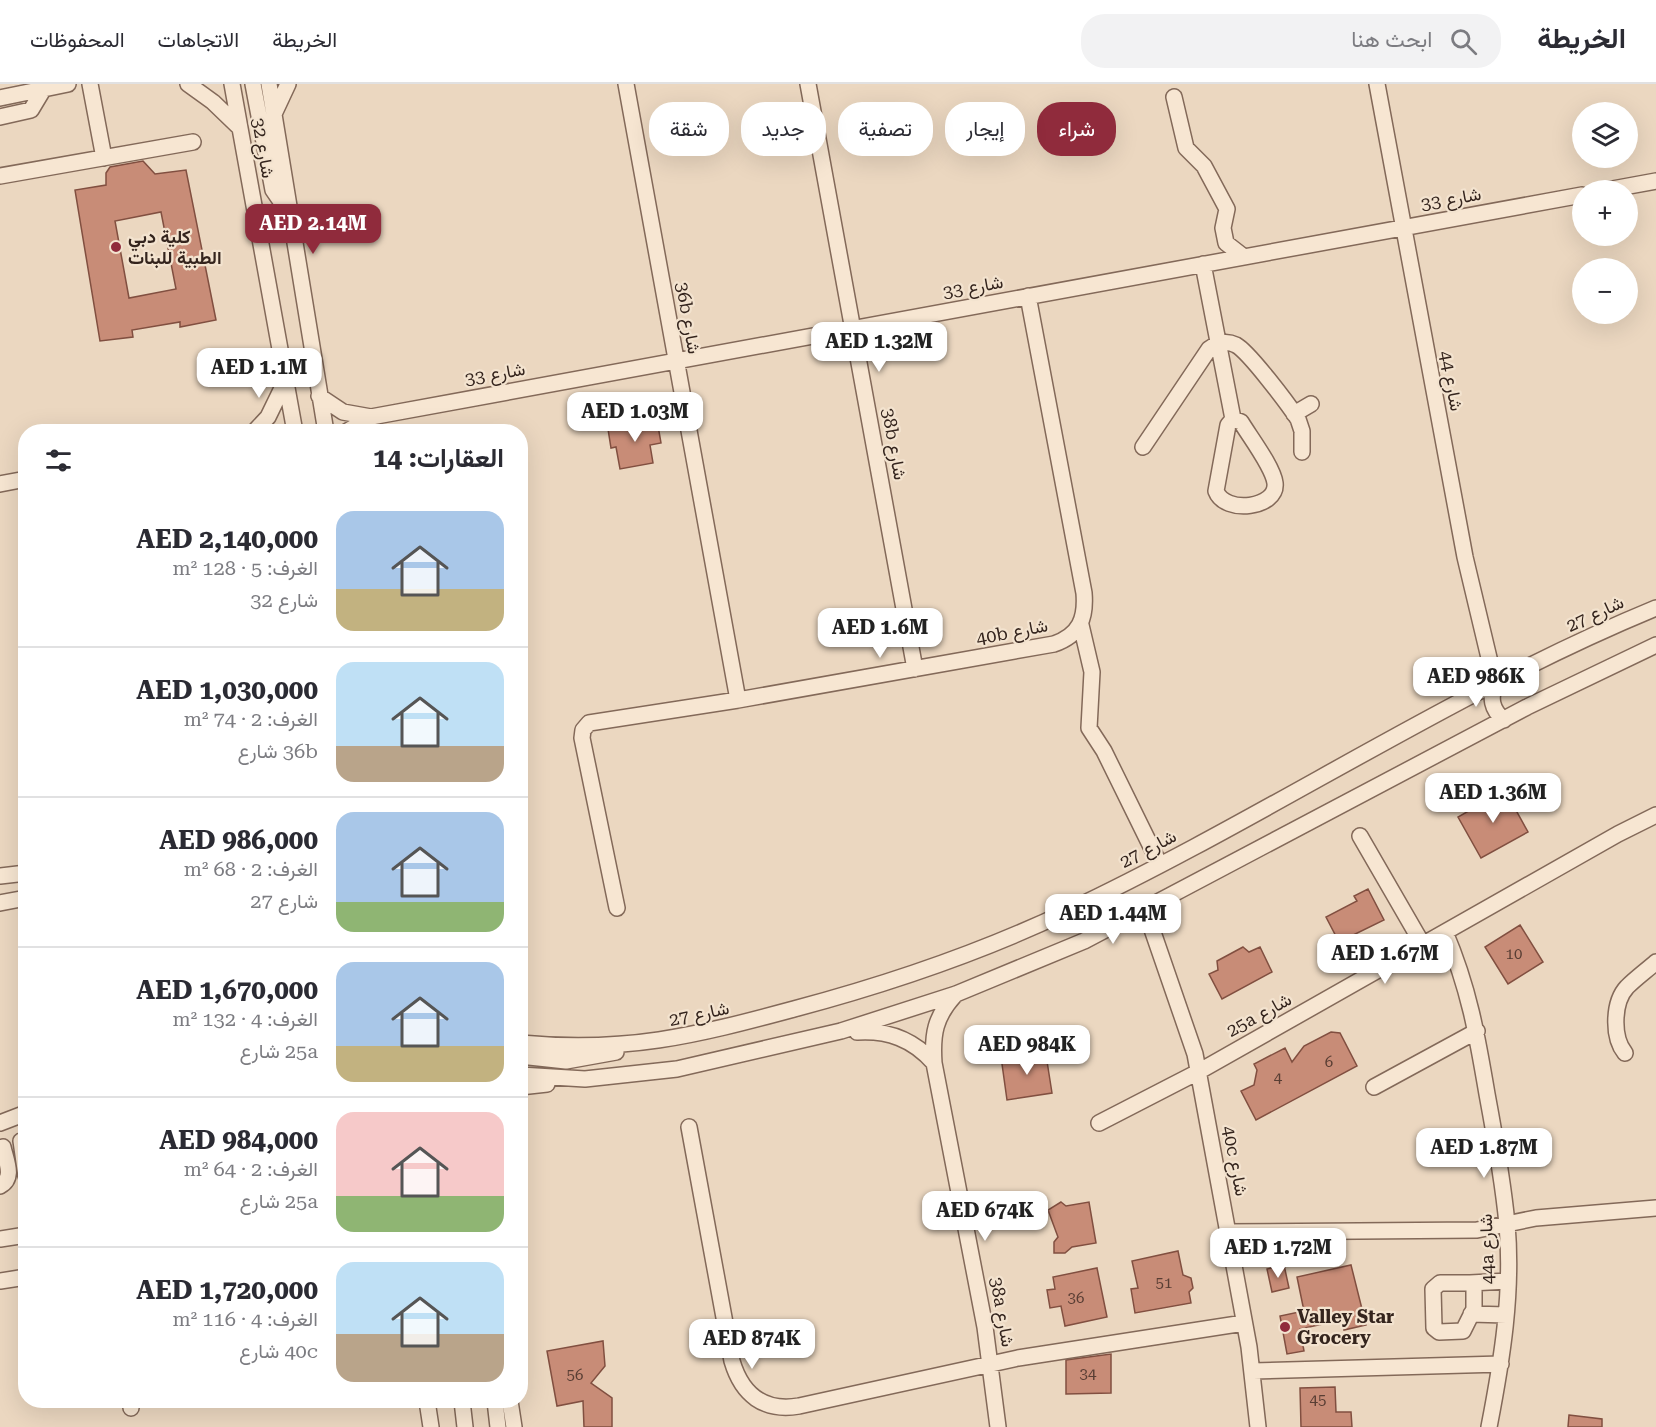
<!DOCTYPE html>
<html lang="ar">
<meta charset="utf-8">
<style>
:root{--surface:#fff;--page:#f2f2f3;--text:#2b2b33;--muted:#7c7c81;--line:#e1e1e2;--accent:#902b3c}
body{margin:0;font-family:"Roboto Serif",Vazirmatn,serif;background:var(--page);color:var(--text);direction:rtl;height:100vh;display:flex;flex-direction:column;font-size:22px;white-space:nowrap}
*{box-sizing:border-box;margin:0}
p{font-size:20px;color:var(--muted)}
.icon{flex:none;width:33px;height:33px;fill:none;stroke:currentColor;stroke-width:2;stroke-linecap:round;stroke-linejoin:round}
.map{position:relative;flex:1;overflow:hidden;direction:ltr}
.side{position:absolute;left:18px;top:340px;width:510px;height:984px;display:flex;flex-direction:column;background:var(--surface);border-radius:24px;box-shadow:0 6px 24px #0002;direction:rtl}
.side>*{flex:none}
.hud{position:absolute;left:546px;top:18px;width:570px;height:54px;direction:rtl;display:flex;gap:12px}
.fabs{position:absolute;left:1572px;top:18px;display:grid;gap:12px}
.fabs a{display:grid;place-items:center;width:66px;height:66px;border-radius:50%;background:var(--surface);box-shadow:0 6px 24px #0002;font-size:30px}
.price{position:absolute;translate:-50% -51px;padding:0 14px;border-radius:12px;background:#fff;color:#222;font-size:20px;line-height:39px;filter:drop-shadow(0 2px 3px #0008)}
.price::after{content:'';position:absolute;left:50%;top:36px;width:18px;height:14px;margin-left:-9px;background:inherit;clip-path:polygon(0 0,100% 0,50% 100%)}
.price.active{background:var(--accent);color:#fff}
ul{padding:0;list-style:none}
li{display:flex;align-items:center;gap:18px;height:150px;padding:0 24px}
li+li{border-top:2px solid var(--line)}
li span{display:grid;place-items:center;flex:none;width:168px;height:120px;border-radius:18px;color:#555}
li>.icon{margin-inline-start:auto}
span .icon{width:72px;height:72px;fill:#fffc;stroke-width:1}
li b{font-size:26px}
h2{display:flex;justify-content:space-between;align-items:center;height:72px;padding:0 24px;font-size:26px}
.tag{padding:0 21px;border-radius:24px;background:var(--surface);box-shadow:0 6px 24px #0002;font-size:21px;line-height:54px}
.tag.active{background:var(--accent);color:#fff}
header{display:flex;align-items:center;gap:36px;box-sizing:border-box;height:84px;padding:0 30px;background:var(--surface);border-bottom:2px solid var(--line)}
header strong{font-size:28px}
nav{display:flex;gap:33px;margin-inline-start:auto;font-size:21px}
.search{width:420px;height:54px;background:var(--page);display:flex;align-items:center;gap:15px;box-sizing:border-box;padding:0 21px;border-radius:24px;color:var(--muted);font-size:22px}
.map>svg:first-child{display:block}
.building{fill:#c88c77;stroke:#814f40;stroke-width:1.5;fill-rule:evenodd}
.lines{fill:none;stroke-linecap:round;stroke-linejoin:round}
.minor-casing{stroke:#836959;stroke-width:18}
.minor{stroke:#f7e6d2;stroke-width:15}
.poi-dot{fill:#902b3c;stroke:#f3e3cf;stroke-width:2}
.labels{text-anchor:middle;stroke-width:4.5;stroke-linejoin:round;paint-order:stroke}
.number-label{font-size:15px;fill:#593e34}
.street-label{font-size:18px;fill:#34241d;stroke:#f3e3cf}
.poi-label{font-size:18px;font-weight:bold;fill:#34241d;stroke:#f3e3cf;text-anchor:start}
</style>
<header>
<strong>الخريطة</strong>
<div class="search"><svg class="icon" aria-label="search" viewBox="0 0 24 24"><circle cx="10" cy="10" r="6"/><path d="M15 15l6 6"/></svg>ابحث هنا</div>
<nav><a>الخريطة</a><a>الاتجاهات</a><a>المحفوظات</a></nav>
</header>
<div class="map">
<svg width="1656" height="1343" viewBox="0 0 1656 1343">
<rect width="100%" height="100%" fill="#ebd7c0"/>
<path class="building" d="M143 77 155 90 186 86 216 236 180 243V238L132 246 133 253 100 257 75 106 106 101V89L110 83ZM161 128 176 205 129 214 115 137Z
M657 336 661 359 650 361 653 379 620 385 616 363 611 364 608 345Z
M1500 709 1507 710 1528 748 1481 774 1458 733Z
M1368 805 1384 836 1339 858 1326 833 1357 817 1354 812Z
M1520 841 1543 878 1508 900 1485 863Z
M1243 863 1249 868 1260 863 1272 888 1222 915 1209 890 1218 886 1217 877Z
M1331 948 1340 949 1357 982 1256 1036 1241 1007 1254 1001 1257 986 1254 980 1285 964 1292 978 1304 962Z
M1040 966 1046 971 1052 1009 1007 1016 1002 980 1010 973H1029Z
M1061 1118 1066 1122 1089 1118 1096 1159 1072 1163 1065 1169H1054V1158L1058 1153 1048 1126Z
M1178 1167 1183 1191 1191 1194 1193 1204 1189 1208 1191 1219 1135 1229 1131 1205 1138 1204 1132 1177Z
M1284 1181 1289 1204 1272 1208 1267 1185Z
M1351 1181 1366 1241 1344 1246 1341 1236 1300 1245 1304 1267 1287 1270 1280 1232 1304 1227 1297 1193Z
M1097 1184 1107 1233 1065 1242 1061 1222 1050 1224 1047 1206 1055 1205 1053 1193Z
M603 1257 605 1282 591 1299 612 1314V1343H584L583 1317 557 1322 547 1267Z
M1111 1270V1309L1066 1310V1276Z
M1335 1303 1336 1328H1351L1352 1343H1301L1300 1304Z
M1569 1331 1602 1335V1343H1568Z"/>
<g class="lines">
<g class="minor-casing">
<path id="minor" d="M90 0 104 74
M188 0 213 18 240 44
M232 0 295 348
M253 0 273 106 288 128
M269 0 326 348
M626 0 738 616
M808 0 915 585
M1377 0 1465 473 1495 599C1490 614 1491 625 1504 636
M1174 13 1186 64 1204 82 1227 125 1223 144 1226 159 1244 173
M0 14 68 0
M274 30 288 0
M0 33 31 26 43 6
M0 92 193 58
M1607 106 1656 97
M1203 180 1233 335
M319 312 343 328 371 333 1582 111
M1294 330 1311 320
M1233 335 1241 338C1250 353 1273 383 1275 399 1278 424 1225 431 1216 407L1228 341Z
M254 348 268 333 285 298
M346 348 371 333
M1143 363 1209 265C1217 259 1226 256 1236 261 1249 268 1288 320 1298 335L1302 347V368
M0 400 26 395
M1081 541 1092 588 1089 644 1104 667 1160 781
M1360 752 1423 861
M0 792 26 789
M0 819 26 814
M617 824 582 654 583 646 589 639 738 616 1054 560C1080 551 1086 534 1084 509L1028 212
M1145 825 1195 970 1249 1263 1258 1343
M1445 848C1469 904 1477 951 1487 1010 1495 1053 1503 1097 1507 1140 1513 1209 1502 1276 1489 1343
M955 911C935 933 932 950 934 979L985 1243 998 1343
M857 948C888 946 913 955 934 979
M520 959C626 969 694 952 794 925 888 900 980 869 1068 827 1267 733 1452 608 1656 524
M1625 969C1612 953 1613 918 1627 903 1636 894 1647 886 1656 878
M520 972 566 977 616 968
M520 991 585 995 677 985 841 947 956 910 1084 857 1527 623 1656 561
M520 1003 547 1000
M1374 1003 1477 947
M0 1039 26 1029
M1099 1039 1198 988 1618 750 1656 731
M689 1043 732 1277C742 1311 764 1328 799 1322L1018 1274 1244 1239
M21 1057 26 1092
M0 1102C15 1094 6 1077 3 1063
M1228 1148 1477 1146 1536 1134 1656 1124
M0 1155 26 1151
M0 1197 26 1193
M1440 1199H1470L1474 1204V1225L1463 1247 1439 1248 1434 1244 1433 1205Z
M1470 1199 1508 1197
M1471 1230 1506 1231
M1253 1287 1501 1280
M131 1317V1324
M427 1317 431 1343
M462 1317 465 1343
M495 1317 498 1343
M510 1317 514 1343"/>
</g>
<use href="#minor" class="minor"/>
</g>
<g class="poi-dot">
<circle cx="116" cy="163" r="6"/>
<circle cx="1285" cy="1243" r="6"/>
</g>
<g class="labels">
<g class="number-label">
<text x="1514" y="875">10</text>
<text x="1329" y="983">6</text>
<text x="1278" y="999">4</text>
<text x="1164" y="1204">51</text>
<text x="1076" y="1219">36</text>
<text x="1088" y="1295">34</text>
<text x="575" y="1296">56</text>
<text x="1318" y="1321">45</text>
</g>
<g class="street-label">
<text transform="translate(263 64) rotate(80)" y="6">شارع 32</text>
<text transform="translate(1451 115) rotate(-10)" y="6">شارع 33</text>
<text transform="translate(973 203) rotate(-10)" y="6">شارع 33</text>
<text transform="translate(688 234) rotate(80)" y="6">36b شارع</text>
<text transform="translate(495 290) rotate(-10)" y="6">شارع 33</text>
<text transform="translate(1451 297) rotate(79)" y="6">شارع 44</text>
<text transform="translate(894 360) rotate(80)" y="6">38b شارع</text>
<text transform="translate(1595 530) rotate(-25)" y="6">شارع 27</text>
<text transform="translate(1012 548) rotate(-11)" y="6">40b شارع</text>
<text transform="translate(1148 765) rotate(-28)" y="6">شارع 27</text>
<text transform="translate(699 930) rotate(-12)" y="6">شارع 27</text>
<text transform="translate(1259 931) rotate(-29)" y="6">25a شارع</text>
<text transform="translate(1235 1077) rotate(79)" y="6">40c شارع</text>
<text transform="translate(1487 1165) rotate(-92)" y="6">44a شارع</text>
<text transform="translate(1002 1228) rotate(80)" y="6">38a شارع</text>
</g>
<g class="poi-label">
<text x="128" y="159">كلية دبي<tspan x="128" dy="21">الطبية للبنات</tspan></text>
<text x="1297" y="1239">Valley Star<tspan x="1297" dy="21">Grocery</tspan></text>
</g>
</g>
</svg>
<div class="fabs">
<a><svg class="icon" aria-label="layers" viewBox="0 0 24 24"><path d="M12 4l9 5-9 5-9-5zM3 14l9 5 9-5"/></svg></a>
<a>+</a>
<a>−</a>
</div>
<b class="price active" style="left:313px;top:171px">AED 2.14M</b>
<b class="price" style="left:879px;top:289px">AED 1.32M</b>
<b class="price" style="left:259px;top:315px">AED 1.1M</b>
<b class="price" style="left:635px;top:359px">AED 1.03M</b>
<b class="price" style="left:880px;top:575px">AED 1.6M</b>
<b class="price" style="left:1476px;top:624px">AED 986K</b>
<b class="price" style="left:1493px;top:740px">AED 1.36M</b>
<b class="price" style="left:1113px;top:861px">AED 1.44M</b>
<b class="price" style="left:1385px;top:901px">AED 1.67M</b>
<b class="price" style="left:1027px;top:992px">AED 984K</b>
<b class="price" style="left:1484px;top:1095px">AED 1.87M</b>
<b class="price" style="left:985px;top:1158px">AED 674K</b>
<b class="price" style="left:1278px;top:1195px">AED 1.72M</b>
<b class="price" style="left:752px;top:1286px">AED 874K</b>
<div class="hud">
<a class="tag active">شراء</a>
<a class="tag">إيجار</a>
<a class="tag">تصفية</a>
<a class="tag">جديد</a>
<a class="tag">شقة</a>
</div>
<section class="side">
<h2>العقارات: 14<svg class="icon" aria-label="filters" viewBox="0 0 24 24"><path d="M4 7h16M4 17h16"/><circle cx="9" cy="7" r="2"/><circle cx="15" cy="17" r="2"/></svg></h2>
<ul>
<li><span style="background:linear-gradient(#a9c7e8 65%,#c2b280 0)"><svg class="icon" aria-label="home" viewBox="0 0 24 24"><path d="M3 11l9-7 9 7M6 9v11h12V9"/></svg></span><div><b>AED 2,140,000</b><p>الغرف: 5 · 128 m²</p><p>شارع 32</p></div></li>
<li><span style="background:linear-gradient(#bfe0f5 70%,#b9a48a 0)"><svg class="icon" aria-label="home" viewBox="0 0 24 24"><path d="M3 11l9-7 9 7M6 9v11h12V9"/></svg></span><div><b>AED 1,030,000</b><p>الغرف: 2 · 74 m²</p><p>36b شارع</p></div></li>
<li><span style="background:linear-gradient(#a9c7e8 75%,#8fb573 0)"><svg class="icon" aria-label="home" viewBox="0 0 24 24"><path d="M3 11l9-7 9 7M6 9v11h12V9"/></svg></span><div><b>AED 986,000</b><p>الغرف: 2 · 68 m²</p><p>شارع 27</p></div></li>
<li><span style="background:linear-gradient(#a9c7e8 70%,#c2b280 0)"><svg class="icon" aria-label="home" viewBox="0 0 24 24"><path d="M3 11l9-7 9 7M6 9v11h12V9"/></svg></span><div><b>AED 1,670,000</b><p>الغرف: 4 · 132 m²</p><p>25a شارع</p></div></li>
<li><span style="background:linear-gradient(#f6c9c9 70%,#8fb573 0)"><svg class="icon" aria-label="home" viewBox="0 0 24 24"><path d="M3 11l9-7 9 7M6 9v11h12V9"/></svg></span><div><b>AED 984,000</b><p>الغرف: 2 · 64 m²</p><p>25a شارع</p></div></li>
<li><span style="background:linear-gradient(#bfe0f5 60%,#b9a48a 0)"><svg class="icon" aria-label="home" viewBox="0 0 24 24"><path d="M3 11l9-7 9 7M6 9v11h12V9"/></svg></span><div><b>AED 1,720,000</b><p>الغرف: 4 · 116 m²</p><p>40c شارع</p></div></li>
</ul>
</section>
</div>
